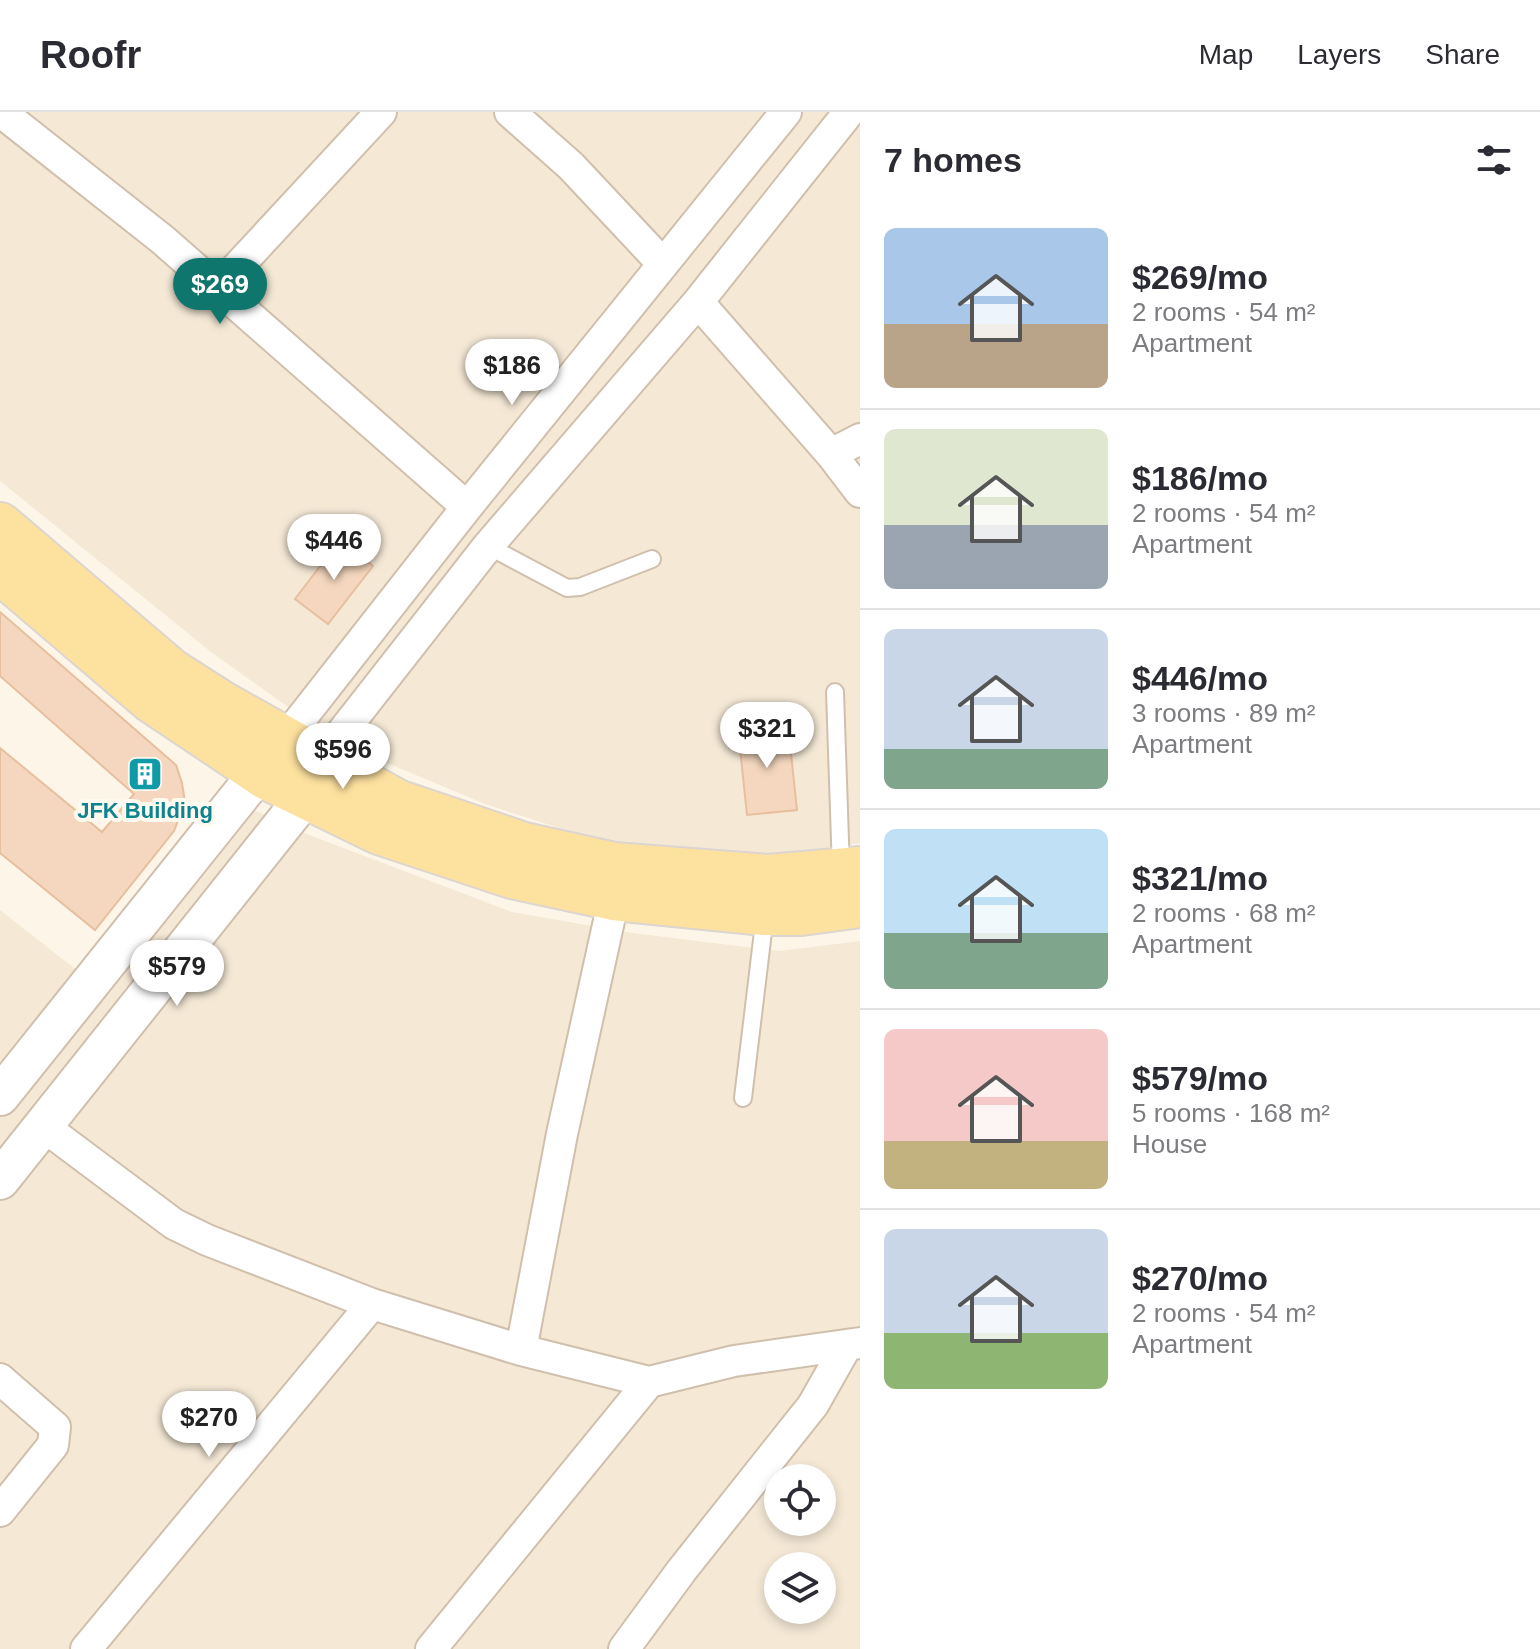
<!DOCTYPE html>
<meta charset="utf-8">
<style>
:root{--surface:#fff;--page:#f2f2f3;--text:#2b2b33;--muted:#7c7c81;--line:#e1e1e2;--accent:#0f766e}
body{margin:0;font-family:Arial,sans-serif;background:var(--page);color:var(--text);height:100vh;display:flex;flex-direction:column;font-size:30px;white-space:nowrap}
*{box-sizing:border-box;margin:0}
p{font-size:26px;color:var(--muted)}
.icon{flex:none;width:44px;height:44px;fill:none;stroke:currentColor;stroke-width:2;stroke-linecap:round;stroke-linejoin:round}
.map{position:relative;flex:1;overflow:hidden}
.panel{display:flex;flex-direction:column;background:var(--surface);width:680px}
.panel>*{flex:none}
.buttons{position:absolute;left:764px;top:1352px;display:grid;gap:16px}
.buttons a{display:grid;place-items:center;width:72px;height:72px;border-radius:50%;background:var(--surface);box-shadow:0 4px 12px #0003;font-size:40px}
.price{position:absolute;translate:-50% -68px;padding:0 18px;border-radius:28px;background:#fff;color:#222;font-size:26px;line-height:52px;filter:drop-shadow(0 2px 4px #0008)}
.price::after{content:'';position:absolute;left:50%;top:48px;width:24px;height:18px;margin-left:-12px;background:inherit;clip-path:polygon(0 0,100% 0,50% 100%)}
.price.active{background:var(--accent);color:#fff}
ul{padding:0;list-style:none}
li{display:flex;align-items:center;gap:24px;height:200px;padding:0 24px}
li+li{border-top:2px solid var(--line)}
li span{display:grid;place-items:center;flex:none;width:224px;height:160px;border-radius:12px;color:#555}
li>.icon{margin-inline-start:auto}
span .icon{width:96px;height:96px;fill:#fffc;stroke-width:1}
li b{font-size:34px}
h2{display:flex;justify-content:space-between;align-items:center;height:96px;padding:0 24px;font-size:34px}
header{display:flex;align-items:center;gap:48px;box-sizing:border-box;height:112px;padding:0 40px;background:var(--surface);border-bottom:2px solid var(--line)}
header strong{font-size:38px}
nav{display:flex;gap:44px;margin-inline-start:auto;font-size:28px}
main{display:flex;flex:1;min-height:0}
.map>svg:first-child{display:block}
.residential{fill:#f5e9d6;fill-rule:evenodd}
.building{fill:#f4d7be;stroke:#e7bf9e;stroke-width:2}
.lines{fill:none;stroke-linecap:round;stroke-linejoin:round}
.service-casing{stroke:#d0bfac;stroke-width:20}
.minor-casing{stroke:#d0bfac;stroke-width:34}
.tertiary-casing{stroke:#d0bfac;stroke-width:42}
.primary-casing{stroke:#dcd5d0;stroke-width:48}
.service{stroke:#fff;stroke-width:16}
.minor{stroke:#fff;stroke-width:30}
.tertiary{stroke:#fff;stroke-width:38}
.primary{stroke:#fde19f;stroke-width:44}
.labels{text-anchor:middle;stroke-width:8;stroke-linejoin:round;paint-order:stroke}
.culture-label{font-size:22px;font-weight:bold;fill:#0d838f;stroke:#fffaef}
</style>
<header>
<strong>Roofr</strong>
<nav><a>Map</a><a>Layers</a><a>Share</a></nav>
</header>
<main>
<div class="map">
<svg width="860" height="1537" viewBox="0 0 860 1537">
<rect width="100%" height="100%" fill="#fdf6e8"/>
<path class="residential" d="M0 0H860V731L743 750 605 731 485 692 337 630 211 540 0 369Z
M227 685 291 716 512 800 633 821 779 839 860 829V1537H0V798L78 859ZM778 1366H822V1410H778ZM778 1454H822V1498H778Z"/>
<path class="building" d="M340 428 373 454 328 512 295 487Z
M0 500 176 653 182 671 185 690 174 719 95 818 0 741V636L102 720 134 682 0 564Z
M788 613 797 698 747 703 738 617Z"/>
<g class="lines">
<g class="service-casing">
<path id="service" d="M488 434 567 476 580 475 652 447
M835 580 841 758
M743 986 765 803"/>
</g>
<g class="minor-casing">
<path id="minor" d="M1 0 163 128 467 395
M510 0 571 54 662 151
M218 176 381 0
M698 190 831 342 860 380
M831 342 860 327
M285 627 467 395 786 0
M322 646 488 434 698 190 849 0
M43 1014 174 1112 207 1128 372 1192 521 1238 649 1270 734 1249 860 1231
M521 1238 562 1022 614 786
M0 1267 55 1315 53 1333 0 1399
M86 1537 372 1192
M431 1537 649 1270
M624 1537 682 1458 813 1293 847 1233"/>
</g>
<g class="tertiary-casing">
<path id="tertiary" d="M0 984 276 639
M0 1068 305 685 318 656"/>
</g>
<g class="primary-casing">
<path id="primary" d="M0 413 171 559 221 591 397 690 524 733 614 753 768 765 860 757
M0 459 151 588 266 665 379 720 512 764 614 786 765 801H801L860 793"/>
</g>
<use href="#service" class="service"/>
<use href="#minor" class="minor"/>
<use href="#tertiary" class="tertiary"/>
<use href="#primary" class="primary"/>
</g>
<defs>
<g id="building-square" transform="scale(1.8)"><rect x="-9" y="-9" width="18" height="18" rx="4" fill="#0f9aa8" stroke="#fffaef"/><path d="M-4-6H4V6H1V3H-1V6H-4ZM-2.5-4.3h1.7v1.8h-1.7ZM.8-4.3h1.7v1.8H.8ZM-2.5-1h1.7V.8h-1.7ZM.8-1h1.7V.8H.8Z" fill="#fff"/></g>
</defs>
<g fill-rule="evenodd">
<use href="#building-square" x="145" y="662"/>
</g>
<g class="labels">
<g class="culture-label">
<text x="145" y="706">JFK Building</text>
</g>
</g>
</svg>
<div class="buttons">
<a><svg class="icon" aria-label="locate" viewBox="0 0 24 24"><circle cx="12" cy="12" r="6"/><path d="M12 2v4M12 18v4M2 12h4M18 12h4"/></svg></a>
<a><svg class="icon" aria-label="layers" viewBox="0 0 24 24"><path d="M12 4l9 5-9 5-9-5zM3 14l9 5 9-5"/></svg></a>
</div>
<b class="price active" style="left:220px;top:214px">$269</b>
<b class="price" style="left:512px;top:295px">$186</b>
<b class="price" style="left:334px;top:470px">$446</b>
<b class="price" style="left:767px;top:658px">$321</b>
<b class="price" style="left:343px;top:679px">$596</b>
<b class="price" style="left:177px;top:896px">$579</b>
<b class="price" style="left:209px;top:1347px">$270</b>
</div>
<section class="panel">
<h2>7 homes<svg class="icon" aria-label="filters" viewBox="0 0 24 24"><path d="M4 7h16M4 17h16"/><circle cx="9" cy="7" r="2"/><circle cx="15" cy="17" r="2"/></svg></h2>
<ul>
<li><span style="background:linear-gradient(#a9c7e8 60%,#b9a48a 0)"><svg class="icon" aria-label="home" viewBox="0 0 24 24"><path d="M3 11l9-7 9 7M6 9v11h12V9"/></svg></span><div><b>$269/mo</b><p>2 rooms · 54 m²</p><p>Apartment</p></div></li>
<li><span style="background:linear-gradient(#dfe7d0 60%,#9aa5b1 0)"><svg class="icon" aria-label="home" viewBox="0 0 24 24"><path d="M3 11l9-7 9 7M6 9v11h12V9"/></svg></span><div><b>$186/mo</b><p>2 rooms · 54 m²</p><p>Apartment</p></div></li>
<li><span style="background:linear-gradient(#c9d6e8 75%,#7fa58c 0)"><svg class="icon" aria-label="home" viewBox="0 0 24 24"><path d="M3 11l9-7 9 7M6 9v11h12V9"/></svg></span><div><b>$446/mo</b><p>3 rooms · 89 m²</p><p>Apartment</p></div></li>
<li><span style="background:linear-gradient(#bfe0f5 65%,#7fa58c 0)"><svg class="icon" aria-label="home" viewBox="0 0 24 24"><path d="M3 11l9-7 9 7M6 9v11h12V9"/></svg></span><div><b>$321/mo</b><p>2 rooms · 68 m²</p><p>Apartment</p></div></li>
<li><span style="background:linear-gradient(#f6c9c9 70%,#c2b280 0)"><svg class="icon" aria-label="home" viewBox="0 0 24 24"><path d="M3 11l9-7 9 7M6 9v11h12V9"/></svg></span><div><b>$579/mo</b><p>5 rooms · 168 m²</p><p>House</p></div></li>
<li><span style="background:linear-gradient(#c9d6e8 65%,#8fb573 0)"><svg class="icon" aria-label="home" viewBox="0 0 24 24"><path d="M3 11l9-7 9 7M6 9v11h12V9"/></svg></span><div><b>$270/mo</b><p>2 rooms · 54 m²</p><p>Apartment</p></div></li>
</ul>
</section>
</main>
